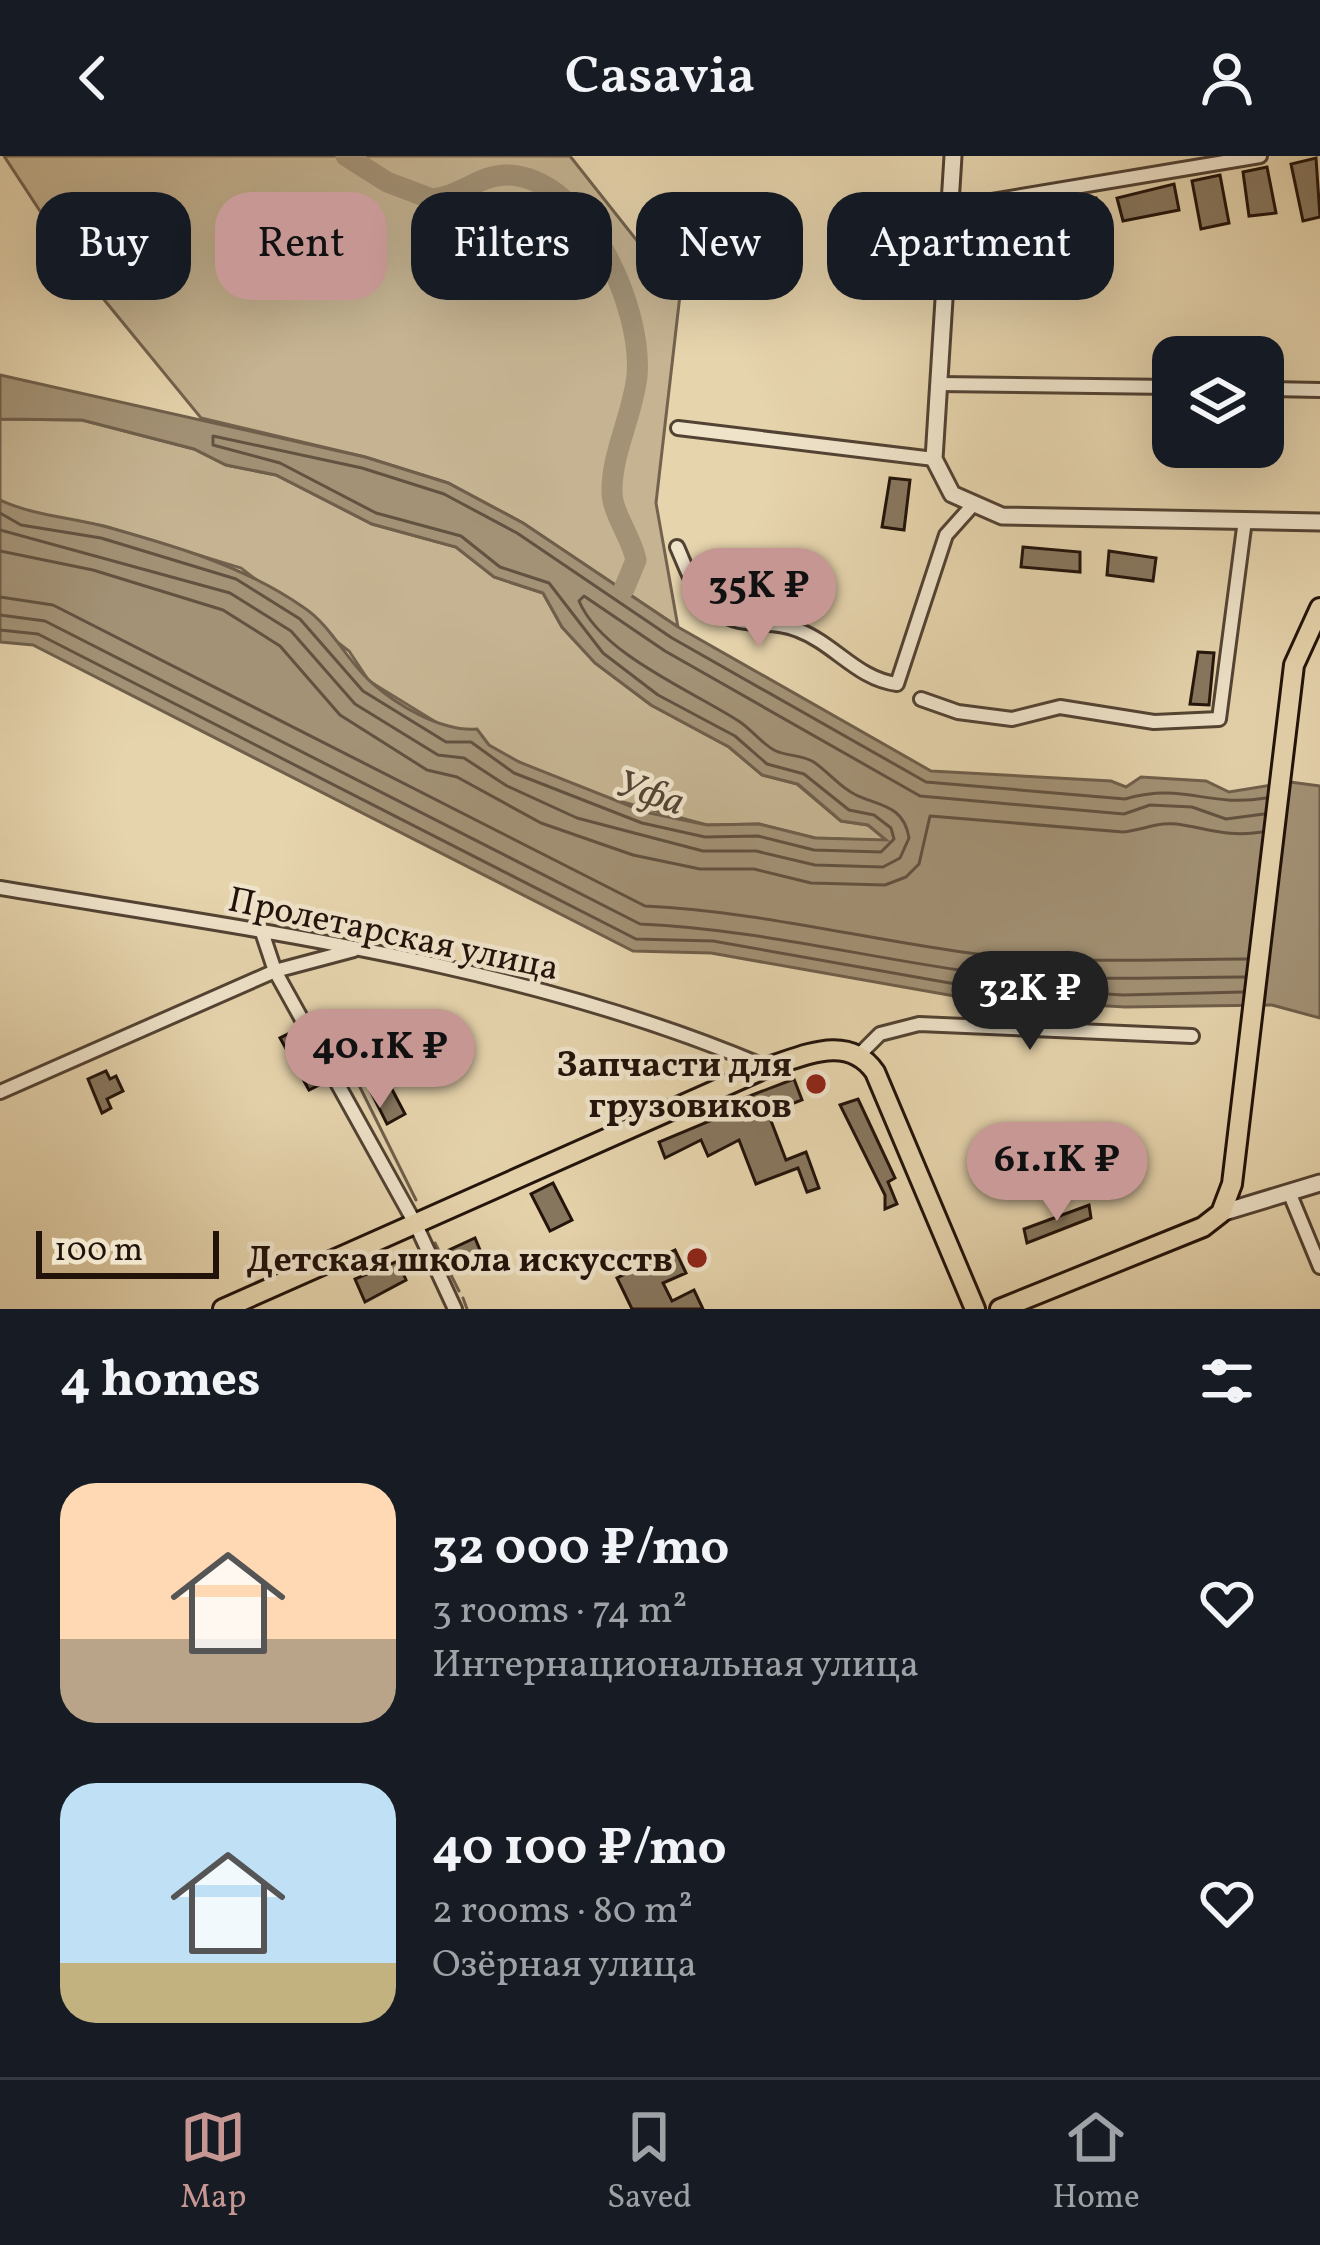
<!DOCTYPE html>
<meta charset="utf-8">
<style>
:root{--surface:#171b24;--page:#242831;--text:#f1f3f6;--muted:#9ea1a6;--line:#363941;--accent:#c59692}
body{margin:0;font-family:Vollkorn,serif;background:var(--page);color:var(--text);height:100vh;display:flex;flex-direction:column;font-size:45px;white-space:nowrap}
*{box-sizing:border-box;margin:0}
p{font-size:39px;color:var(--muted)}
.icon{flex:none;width:66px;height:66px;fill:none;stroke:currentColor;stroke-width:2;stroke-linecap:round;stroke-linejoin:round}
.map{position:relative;height:1153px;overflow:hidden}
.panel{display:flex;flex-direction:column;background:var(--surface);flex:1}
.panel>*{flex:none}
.banner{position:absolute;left:36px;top:36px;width:1248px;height:108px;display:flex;gap:24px}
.tools{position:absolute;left:1152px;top:180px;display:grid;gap:24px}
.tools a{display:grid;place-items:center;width:132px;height:132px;border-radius:24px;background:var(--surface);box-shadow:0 12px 48px #0002;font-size:60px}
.scale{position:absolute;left:36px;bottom:30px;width:183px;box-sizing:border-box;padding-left:12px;border:6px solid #21120a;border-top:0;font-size:33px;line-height:42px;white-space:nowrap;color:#21120a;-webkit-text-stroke:9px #efe3ca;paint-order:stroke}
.price{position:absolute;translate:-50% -102px;padding:0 27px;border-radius:42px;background:var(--accent);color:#111;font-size:39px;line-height:78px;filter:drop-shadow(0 3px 6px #0008)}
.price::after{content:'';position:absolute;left:50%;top:72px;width:36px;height:27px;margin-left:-18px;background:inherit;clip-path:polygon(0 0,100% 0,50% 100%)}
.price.selected{background:#222;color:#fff}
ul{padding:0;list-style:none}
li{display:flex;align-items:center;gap:36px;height:300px;padding:0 60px}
li span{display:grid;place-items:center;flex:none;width:336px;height:240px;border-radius:36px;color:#555}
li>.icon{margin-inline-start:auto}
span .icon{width:144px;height:144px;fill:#fffc;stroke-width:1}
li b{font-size:51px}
h2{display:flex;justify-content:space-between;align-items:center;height:144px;padding:0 60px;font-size:51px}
.pill{padding:0 42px;border-radius:36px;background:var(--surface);box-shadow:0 12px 48px #0002;font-size:42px;line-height:108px}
.pill.selected{background:var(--accent);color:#111}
header{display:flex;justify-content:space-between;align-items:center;height:156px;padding:0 60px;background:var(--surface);font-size:54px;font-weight:600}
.tab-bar{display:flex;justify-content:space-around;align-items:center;height:168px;border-top:3px solid var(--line);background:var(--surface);font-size:33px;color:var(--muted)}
.tab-bar a{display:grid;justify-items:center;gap:6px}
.tab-bar .selected{color:var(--accent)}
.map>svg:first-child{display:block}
.green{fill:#c5b391;stroke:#73624e;stroke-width:3}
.water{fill:#a39276;stroke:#6f5f4b;stroke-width:3}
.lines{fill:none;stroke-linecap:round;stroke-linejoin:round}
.shore{stroke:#625240;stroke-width:3}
.stream{stroke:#6f5f4b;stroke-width:3}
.river{stroke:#a39276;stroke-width:21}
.building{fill:#87775f;stroke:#21120a;stroke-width:3}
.minor-casing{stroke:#524233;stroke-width:18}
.tertiary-casing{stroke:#524233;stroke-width:21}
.primary-casing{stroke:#21120a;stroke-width:24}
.minor{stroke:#efe3ca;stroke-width:12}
.tertiary{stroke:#efe3ca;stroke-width:15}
.primary{stroke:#e6d4ad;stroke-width:18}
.poi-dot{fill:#8f2418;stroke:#efe3ca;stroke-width:4.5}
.labels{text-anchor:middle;stroke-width:9;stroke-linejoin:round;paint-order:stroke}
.street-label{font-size:36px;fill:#21120a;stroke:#efe3ca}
.poi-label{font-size:36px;font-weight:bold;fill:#21120a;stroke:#efe3ca;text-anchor:end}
.water-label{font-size:39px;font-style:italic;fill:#554535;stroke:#efe3ca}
</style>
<header><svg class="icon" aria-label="back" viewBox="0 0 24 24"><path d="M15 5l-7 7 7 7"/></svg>Casavia<svg class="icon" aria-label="person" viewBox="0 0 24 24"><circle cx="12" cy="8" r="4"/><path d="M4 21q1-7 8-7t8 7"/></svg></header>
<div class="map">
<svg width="1320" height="1153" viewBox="0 0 1320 1153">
<rect width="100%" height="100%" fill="#e6d4ad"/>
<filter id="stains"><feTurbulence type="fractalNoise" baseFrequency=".00167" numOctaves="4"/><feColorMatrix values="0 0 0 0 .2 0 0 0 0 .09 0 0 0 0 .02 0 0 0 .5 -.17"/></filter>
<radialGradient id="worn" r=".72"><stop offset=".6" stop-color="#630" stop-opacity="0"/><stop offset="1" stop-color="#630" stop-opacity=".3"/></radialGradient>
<path class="green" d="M4 0H570L680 139 656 347 678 471 523 367 448 327 365 301 201 262 74 107Z
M0 263 82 264 194 293 226 309 276 319 372 368 456 391 494 421 543 437 562 471 595 507 651 549 729 591 762 619 797 628 841 665 868 669 888 685 815 682 759 668 707 669 586 636 452 576 369 525 349 495 241 412 104 370 25 357 0 344Z"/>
<path class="water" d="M0 219 365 301 448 327 523 367 678 471 931 615 1111 625 1126 631 1141 621 1206 625 1229 636 1290 626 1320 630V862L1272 849 1125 851 960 841 711 797 633 795 33 489 0 486V344C35 360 70 361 107 371 175 390 244 410 303 451 332 470 346 504 371 526 398 550 442 576 477 573L489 589 519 606 645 656 707 669 759 668 815 682 886 684 868 669 841 665 798 628 762 619 729 591 651 549 595 507 562 471 543 437 494 421 456 391 372 368 276 319 226 309 194 293 82 264 0 263Z"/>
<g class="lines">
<path class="shore" d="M0 357 21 369 101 382 236 423 300 463 363 535 446 586H471L514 617 642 667 705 681 758 680 814 694 881 696 894 683 891 672 874 659 849 654 804 618 767 608 735 580 658 539 603 497 549 427 500 411 461 380 376 357 280 307 213 289V280L362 312 444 338 517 377 672 482 926 626 1125 643C1185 626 1207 652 1266 642
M0 374 230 437 291 475 355 548 438 599 464 602 507 630 577 662 703 695H756L815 709 883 711 900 702 909 682C904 649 879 650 856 639 839 631 827 614 812 605 801 599 787 600 776 595 763 589 752 574 740 566 693 535 602 499 579 445L584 440 665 495 920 640 1124 658 1150 649 1192 651 1226 663 1264 658
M0 395 93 414 223 454 280 490 340 559 427 614 457 621 541 667 633 699 700 713H754L811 727 885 729 906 721 919 708 930 660 1123 676C1145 674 1160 664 1183 669 1213 674 1230 681 1262 676
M0 441 53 449 645 750C753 755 855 781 962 796 1057 809 1152 803 1247 803
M0 459 45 465 640 768C751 773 850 798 959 814 1054 827 1150 821 1245 821
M0 474 38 478 636 783 713 785 961 829 1123 839 1243 836"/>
<path class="stream" d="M347 905 416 1044
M435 1087 459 1135
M463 1142 467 1153"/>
<path class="river" d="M346 0 387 26 432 43C460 41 482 17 509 19 587 23 643 153 637 220 633 258 611 299 612 336 612 357 632 382 636 404L624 433"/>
</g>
<path class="building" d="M1316 2 1320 61 1303 65 1291 8Z
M1267 11 1276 57 1249 60 1243 16Z
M1220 19 1229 67 1201 73 1192 25Z
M1174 28 1179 54 1123 65 1117 42Z
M1096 42 1100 59 1049 62 1048 49Z
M890 322 910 324 904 374 882 371Z
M1023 391 1080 396V416L1021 411Z
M1109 395 1156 402 1153 425 1107 419Z
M1198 496 1214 497 1209 549 1190 548Z
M296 874 325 926 309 934 280 882Z
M106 915 110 923 116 920 123 935 107 943 111 952 102 957 88 923Z
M386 922 405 958 387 968 370 934Z
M794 923 802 944 768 957 786 1004 806 996 819 1032 807 1036 798 1012 756 1028 739 984 708 1000 701 984 665 1002 659 986 729 957 726 949Z
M858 943 895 1022 888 1026 897 1048 885 1053V1039L840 949Z
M553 1027 572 1064 550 1075 531 1038Z
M1089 1049 1091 1062 1027 1087 1024 1073Z
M475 1082 485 1106 459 1117 449 1094Z
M675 1094 686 1117 663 1127 672 1145 694 1134 703 1153H632L617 1122Z
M398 1105 406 1124 365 1146 355 1123Z"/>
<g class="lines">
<g class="minor-casing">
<path id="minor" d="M950 52 1260 0
M939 228 1173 231
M1263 233 1320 234
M678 272 934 303
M677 391C687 413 695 441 716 455 743 474 770 462 798 474 835 488 857 523 897 528L946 379 971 351
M921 543 958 556 1012 563 1060 551 1154 566 1219 563 1245 364
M0 732C258 775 525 808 766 911
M262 776 275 815 416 1069 455 1153
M860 898 880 878 919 868 1192 880
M0 936 275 815 354 794
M1289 1036 1320 1111"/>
</g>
<g class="tertiary-casing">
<path id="tertiary" d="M953 0 934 303 952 338 1002 360 1320 366
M1221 1057 1320 1027"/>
</g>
<g class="primary-casing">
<path id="primary" d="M223 1153 768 911C804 900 848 877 875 916L975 1153
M1000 1153 1203 1071 1221 1057 1232 1028 1294 509 1320 452"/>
</g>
<use href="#minor" class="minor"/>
<use href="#tertiary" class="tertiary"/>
<use href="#primary" class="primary"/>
</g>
<g class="poi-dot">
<circle cx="816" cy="928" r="12"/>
<circle cx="697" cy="1102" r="12"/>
</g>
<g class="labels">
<g class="street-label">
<text transform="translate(394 776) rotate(12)" y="13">Пролетарская улица</text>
</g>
<g class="poi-label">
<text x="792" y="920">Запчасти для<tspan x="792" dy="41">грузовиков</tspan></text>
<text x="673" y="1115">Детская школа искусств</text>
</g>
<g class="water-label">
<text transform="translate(651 635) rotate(18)" y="14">Уфа</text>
</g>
</g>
<rect width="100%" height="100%" filter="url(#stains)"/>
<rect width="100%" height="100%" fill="url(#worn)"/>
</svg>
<div class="tools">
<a><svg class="icon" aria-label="layers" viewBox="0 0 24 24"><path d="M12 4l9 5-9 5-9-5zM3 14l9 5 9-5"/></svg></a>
</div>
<div class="scale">100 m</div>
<b class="price" style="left:759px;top:494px">35K ₽</b>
<b class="price selected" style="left:1030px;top:897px">32K ₽</b>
<b class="price" style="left:380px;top:955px">40.1K ₽</b>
<b class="price" style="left:1057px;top:1068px">61.1K ₽</b>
<div class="banner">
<a class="pill">Buy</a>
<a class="pill selected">Rent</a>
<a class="pill">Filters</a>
<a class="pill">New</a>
<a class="pill">Apartment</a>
</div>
</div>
<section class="panel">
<h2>4 homes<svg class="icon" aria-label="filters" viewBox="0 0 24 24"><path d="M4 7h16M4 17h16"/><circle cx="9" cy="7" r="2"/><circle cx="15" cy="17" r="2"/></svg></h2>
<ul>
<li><span style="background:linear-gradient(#ffd9b3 65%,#b9a48a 0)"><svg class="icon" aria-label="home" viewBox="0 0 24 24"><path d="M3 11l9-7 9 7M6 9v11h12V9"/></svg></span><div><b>32 000 ₽/mo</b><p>3 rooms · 74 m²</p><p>Интернациональная улица</p></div><svg class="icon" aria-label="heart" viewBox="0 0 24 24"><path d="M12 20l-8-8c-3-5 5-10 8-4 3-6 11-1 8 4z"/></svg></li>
<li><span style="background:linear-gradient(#bfe0f5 75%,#c2b280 0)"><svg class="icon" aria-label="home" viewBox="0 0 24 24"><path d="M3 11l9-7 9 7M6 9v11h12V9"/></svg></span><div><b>40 100 ₽/mo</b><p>2 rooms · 80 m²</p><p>Озёрная улица</p></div><svg class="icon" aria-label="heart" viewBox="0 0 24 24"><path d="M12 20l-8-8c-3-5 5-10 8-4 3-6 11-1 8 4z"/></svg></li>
</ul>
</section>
<nav class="tab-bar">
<a class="selected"><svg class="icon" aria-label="map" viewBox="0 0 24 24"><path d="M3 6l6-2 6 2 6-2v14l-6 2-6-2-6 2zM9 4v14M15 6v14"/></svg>Map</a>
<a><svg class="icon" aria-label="saved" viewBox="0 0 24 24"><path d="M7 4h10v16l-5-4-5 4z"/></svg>Saved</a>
<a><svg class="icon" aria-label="home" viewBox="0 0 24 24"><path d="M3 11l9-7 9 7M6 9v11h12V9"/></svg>Home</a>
</nav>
